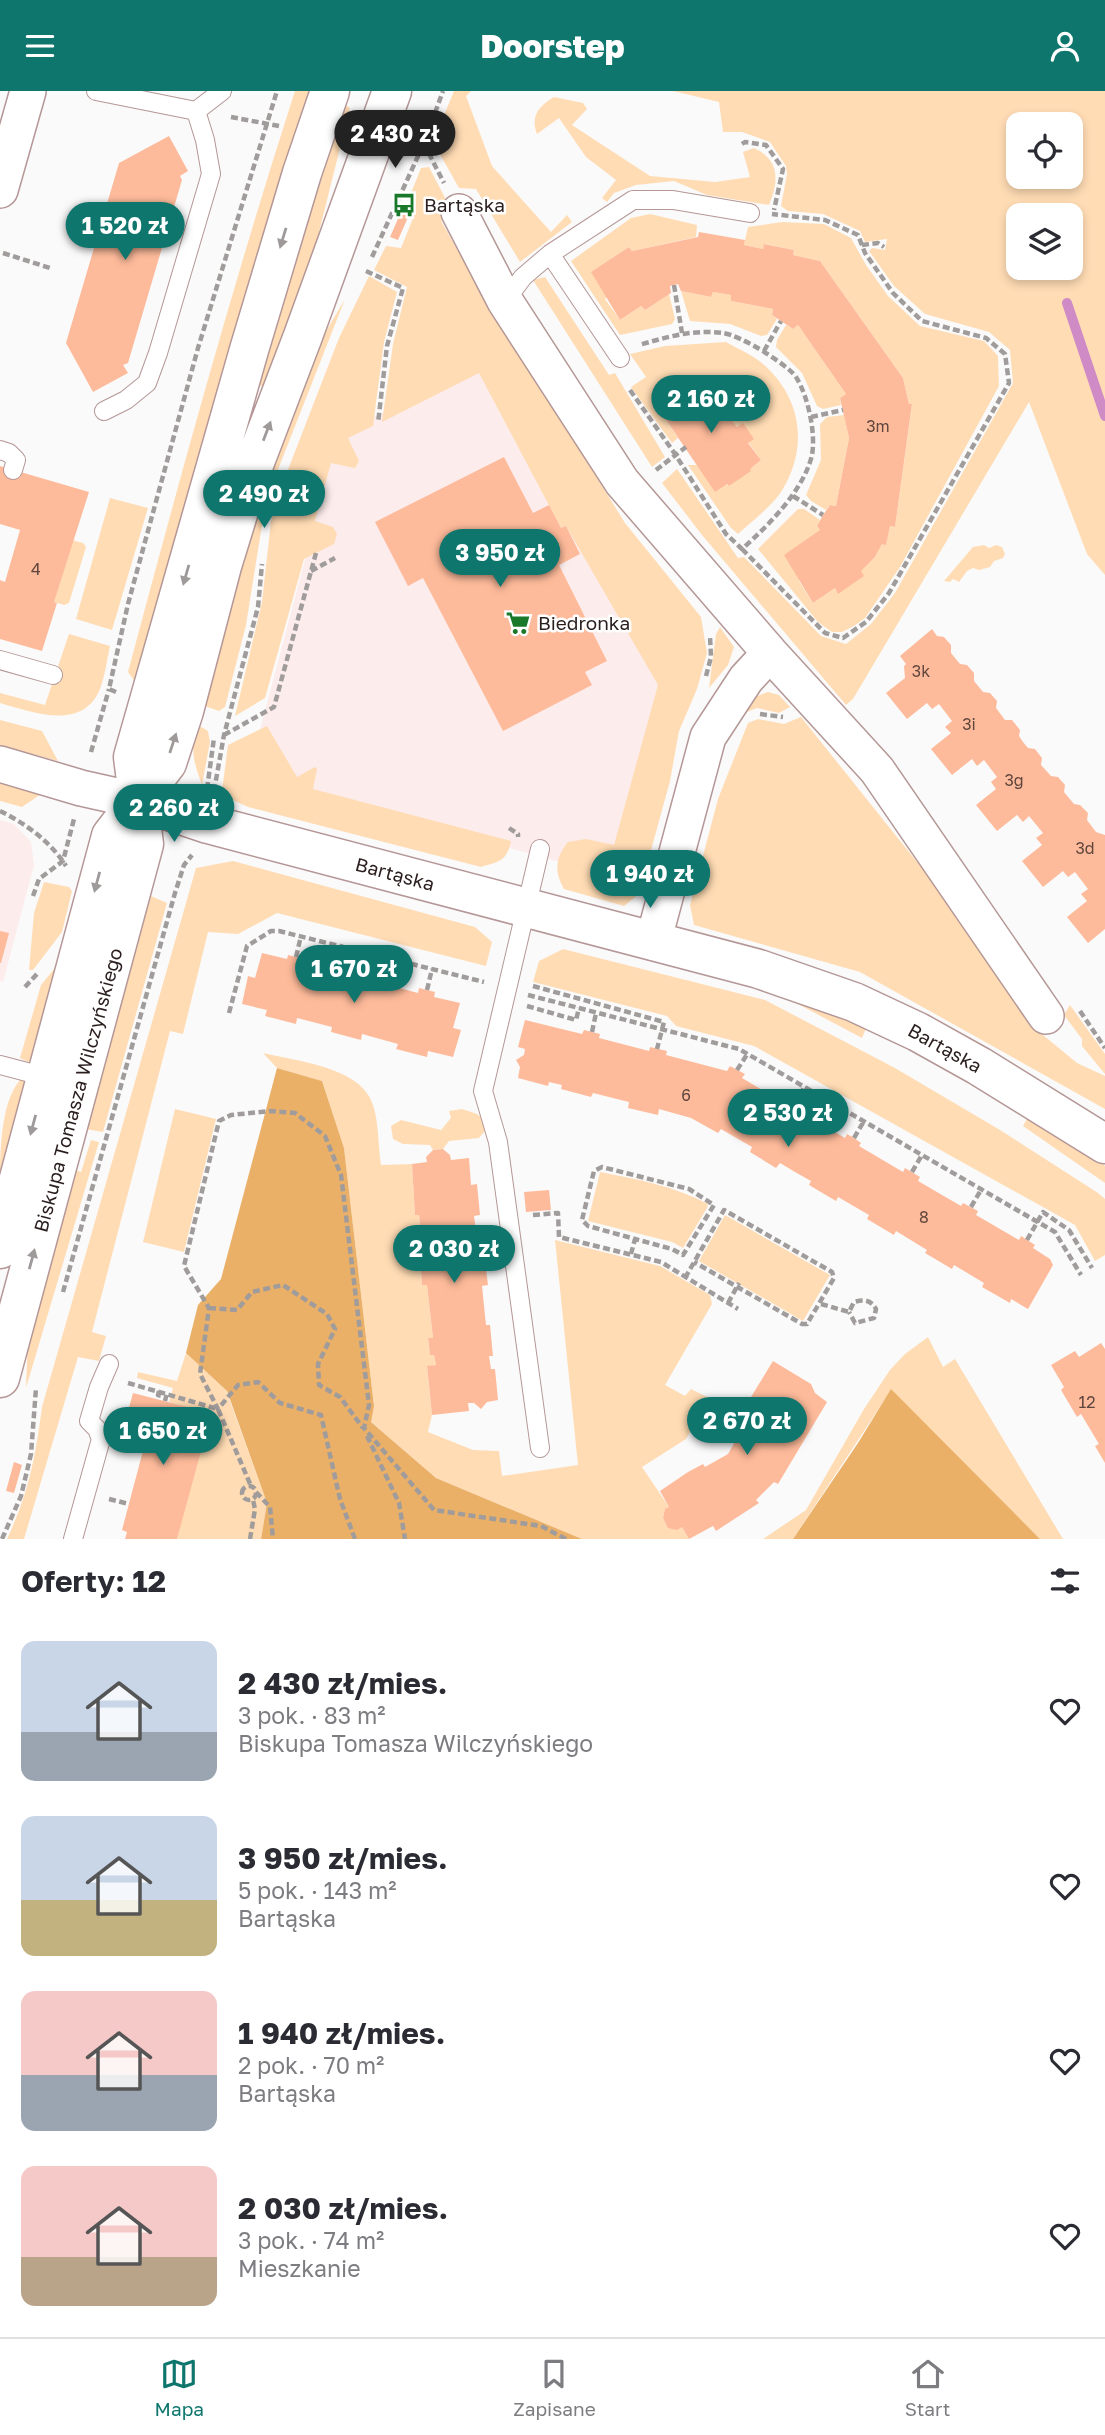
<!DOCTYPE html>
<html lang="pl">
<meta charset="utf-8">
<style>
:root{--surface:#fff;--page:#f2f2f3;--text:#2b2b33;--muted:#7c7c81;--line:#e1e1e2;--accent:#0f766e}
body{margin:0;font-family:"Golos Text",sans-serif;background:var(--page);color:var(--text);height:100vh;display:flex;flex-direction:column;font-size:26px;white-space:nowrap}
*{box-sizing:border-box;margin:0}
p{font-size:23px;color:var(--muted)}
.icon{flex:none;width:38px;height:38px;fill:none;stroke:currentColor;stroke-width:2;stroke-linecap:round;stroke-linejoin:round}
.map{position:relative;height:1448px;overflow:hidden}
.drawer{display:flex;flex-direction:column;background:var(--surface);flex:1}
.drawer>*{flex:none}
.fabs{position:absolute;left:1006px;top:21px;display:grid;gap:14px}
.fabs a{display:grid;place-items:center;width:77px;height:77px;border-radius:14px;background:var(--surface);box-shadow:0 4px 10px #0003;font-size:35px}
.price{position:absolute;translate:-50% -60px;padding:0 16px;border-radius:24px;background:var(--accent);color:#fff;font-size:23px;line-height:46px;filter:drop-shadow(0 2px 4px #0008)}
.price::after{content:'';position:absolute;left:50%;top:42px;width:21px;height:16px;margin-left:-10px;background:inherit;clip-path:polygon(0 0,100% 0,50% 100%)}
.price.current{background:#222;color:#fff}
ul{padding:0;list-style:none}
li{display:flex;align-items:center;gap:21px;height:175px;padding:0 21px}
li span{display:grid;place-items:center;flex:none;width:196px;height:140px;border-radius:14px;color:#555}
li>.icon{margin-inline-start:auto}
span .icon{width:84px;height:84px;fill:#fffc;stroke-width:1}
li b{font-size:30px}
h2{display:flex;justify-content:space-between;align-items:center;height:84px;padding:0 21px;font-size:30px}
header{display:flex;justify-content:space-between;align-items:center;height:91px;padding:0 21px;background:var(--accent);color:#fff;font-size:32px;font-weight:800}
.menu{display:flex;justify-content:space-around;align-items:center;height:98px;border-top:2px solid var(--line);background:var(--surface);font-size:19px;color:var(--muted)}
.menu a{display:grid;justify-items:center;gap:4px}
.menu .current{color:var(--accent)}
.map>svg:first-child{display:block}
.built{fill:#fceceb}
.green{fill:#ffdcb4;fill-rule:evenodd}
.forest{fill:#eab068}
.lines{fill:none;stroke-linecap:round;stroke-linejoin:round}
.stream{stroke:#cf8bc5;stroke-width:10}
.building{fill:#febb9b}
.lane-casing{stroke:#b49796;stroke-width:20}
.street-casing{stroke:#b49796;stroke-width:38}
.secondary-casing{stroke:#b49796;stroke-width:41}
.path{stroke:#a19c9c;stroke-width:4.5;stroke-dasharray:7 3.5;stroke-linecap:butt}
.lane{stroke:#fff;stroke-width:18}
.street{stroke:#fff;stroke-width:35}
.secondary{stroke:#fff;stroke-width:38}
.oneway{fill:#9f9a9a}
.labels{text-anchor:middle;stroke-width:5;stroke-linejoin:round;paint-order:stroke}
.number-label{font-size:16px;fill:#5f463d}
.poi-label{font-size:19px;fill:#2a1f1e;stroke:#fff;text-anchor:start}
.street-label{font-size:19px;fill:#2a1f1e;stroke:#fff}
</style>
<header><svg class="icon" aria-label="menu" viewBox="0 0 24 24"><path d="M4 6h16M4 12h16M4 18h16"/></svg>Doorstep<svg class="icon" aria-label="person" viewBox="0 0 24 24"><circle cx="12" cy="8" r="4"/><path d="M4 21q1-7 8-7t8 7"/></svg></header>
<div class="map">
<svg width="1105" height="1448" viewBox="0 0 1105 1448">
<rect width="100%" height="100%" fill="#fafafa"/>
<path class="built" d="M484 271 664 592 609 785 293 696 260 639 338 344Z
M0 729 14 733 31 751 34 774 3 891 0 890Z"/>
<path class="green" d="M295 0H312C243 195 192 396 138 595L128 581C180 386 233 192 295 0Z
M454 0H471L466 5 492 75 551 141 567 124 572 131 520 171 476 98 459 97 433 51Z
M673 0H1105V484L1087 463 1029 311 853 608 846 614 702 444 662 392 677 378 738 467 744 466 821 545 846 553 871 533 895 502 1013 292 1010 259 989 241 925 223 894 195 869 160 872 157 885 159 887 148 865 151 860 140 823 123 788 120 781 115 787 83 786 75 770 51 742 41H723L719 11ZM1018 33H1071V86H1018ZM1018 124H1071V177H1018Z
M554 6 583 12 587 18 572 34 650 85 715 91 750 86 743 61 754 57C780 69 779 90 769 114L707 104 674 90 636 94 614 102 607 111 602 107 616 89 586 66 559 27 537 43C530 25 539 15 554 6Z
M345 14 350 17 314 161 263 296 259 294 291 184Z
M429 76 453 122 441 130 474 188 625 432 701 526 707 562 697 598 679 640 670 690 639 803 624 815 564 798C554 781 555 767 568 751L586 748 614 754 658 594 566 435 561 437 479 282 382 331 393 253 407 196 374 179 386 155 401 157 414 125 409 107 421 77Z
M650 123 697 134 696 146 632 160 629 156 592 181 607 206 605 208 620 229 641 215 645 219 669 203 675 228 672 233 620 244 571 170 631 127Z
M782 131 824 133 851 147 866 174 888 205 920 235 984 250 998 265 999 295 900 476 865 527 854 535 842 541H832L818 531 758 458 798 418H804L820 429 817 435 820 439 799 490 813 512 835 497 838 502 875 466 882 453H886L890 435 895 436 912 314 909 313 903 287 820 170 793 164 794 159 765 153 763 158 744 154 748 136Z
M369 185 397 201 384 251 373 335 348 347 359 370 355 377 331 372 315 430 333 436 337 443 334 453 304 468 265 607 235 625 262 511 271 430 284 389 339 247Z
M545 186 609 284 615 282 665 366 652 376 533 189Z
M681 200 711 206 713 201 731 204V210L773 218 772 224 777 228 767 244 761 245 730 233 690 230Z
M345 208 266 409 246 534 225 616 219 620 202 614 267 391 321 249Z
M786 234 793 238 798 234 846 303 840 307 841 314 823 318 817 315 802 282 776 256 777 249Z
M726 251C738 258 753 264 763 273 802 307 809 357 781 401 771 416 752 430 738 443L731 437 688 374H696L729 395 761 369 728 323 734 319 724 304 719 307 705 289 694 296 692 295 671 309 672 312 660 320 678 347 672 352 631 296 646 286 630 263 665 255Z
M844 324 849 347 836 415 830 414 826 419 811 410 806 404 821 369 820 333 827 326Z
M110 407 148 417 112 539 76 528Z
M72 449 83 452 86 456 69 512 64 514 54 511Z
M984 454 989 457 996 454 1002 456 1005 463 1003 467 994 470 990 476 979 479 973 477 967 480 959 491 953 488 950 491 944 490 973 456Z
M720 536 734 556 728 574 709 597 716 543Z
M69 543 110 555C107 569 105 585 100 598 82 641 32 621 0 612V602L45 614Z
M768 601 779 604 790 616 779 622 757 617 744 622 752 607Z
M801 626 949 811 1043 944 1077 972 1105 985V1018L860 881 694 834 690 814 718 708 748 632 758 628 784 633Z
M0 629 42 640 58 670 0 654Z
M198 634 208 640 210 651 202 694C193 669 190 659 198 634Z
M267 635 297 686 315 676 317 678 313 698 511 750C507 770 499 771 481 776L248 716 235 710 222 700 228 654Z
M0 684 47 699 22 716 0 710Z
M233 770 475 836 492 851 486 875 277 822 238 843 208 841 183 943 170 940 92 1241 106 1245 99 1270 78 1266 24 1448H7C29 1401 35 1368 42 1316L196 777Z
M44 791 69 796 72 800 62 841 33 879H29L34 822Z
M151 805 167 812 103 1041 85 1038Z
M563 858 765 909 895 977 1000 1039 1098 1102 1105 1108V1164L1095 1170 1075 1134 754 955 676 935 667 925 533 891 539 870Z
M68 861 40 963 28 971 20 967 41 894Z
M781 904 867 935 862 947Z
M1070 914 1105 963V983L1082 955V948L1064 924Z
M263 962C296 970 362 976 373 1014 379 1032 378 1055 381 1074L412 1073 415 1124H419L425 1177 421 1178 422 1194H427L433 1247 428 1248 430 1264H434L436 1274 427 1276 432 1324 428 1341 473 1359 499 1360 502 1385 578 1374 555 1149 660 1175 710 1204 712 1213 665 1294 685 1305 691 1298 709 1307 686 1348 642 1376 669 1416 665 1419 663 1427 668 1436H682L689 1448H582L436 1387 370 1330 374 1315 344 1057 322 990 277 977Z
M20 989 29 991 0 1095C0 1064 0 1012 20 989Z
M175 1018 216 1028 184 1161 143 1151Z
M462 1018C478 1023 484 1023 485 1040L479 1047 449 1050 443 1058 433 1059 430 1054 403 1053 393 1048 391 1035 401 1029 441 1039 451 1027 449 1020Z
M1028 1026 1097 1068 1105 1075V1092L1023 1035Z
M91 1049 99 1051 26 1297 28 1242 74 1079 81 1081Z
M600 1081C637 1088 674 1095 708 1113L707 1117 683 1157 672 1151 588 1130Z
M725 1124 830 1184 803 1230 699 1170Z
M928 1246 943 1276 955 1268 1063 1448H1040L891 1299 793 1448H763L806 1419 864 1318 890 1279 905 1263Z
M186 1262 226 1299 267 1412 261 1448H177L207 1322 169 1311 173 1297 137 1287 138 1281 177 1290Z"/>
<path class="forest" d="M277 977 322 990 344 1057 374 1315 371 1331 436 1387 582 1448H261L267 1412 227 1300 186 1262 198 1214 221 1188Z
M891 1298 1040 1448H793L858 1352Z"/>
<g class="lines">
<path class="stream" d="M1067 212 1105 325"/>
</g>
<path class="building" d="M169 45 188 80 180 85 182 89 128 272 123 274 128 282 93 301 66 252 119 72Z
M401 121 409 124 398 149 390 146Z
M699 141 745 149 744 154 763 158 764 153 794 159 793 164 820 170 903 287 909 313H912L895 436 890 435 886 454 882 453 875 466 861 480 864 485 838 503 835 497 813 512 784 464 820 439 817 435 823 424 830 414 836 415 849 347 840 307 846 303 798 234 793 238 772 224 773 218 731 210V204L713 201 711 206 681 200 678 193 670 195 671 202 645 219 641 215 620 229 591 181 629 156 632 160 698 146Z
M706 289 719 307 724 304 734 319 728 323 737 336 743 332 754 348 748 352 761 369 750 378 751 380 729 395 727 393 715 401 660 320 672 312 670 310 692 294 694 296Z
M504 366 533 422 549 414 561 437 566 435 580 463 559 474 607 570 585 581 592 594 503 640 423 487 408 495 375 431Z
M0 375 89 401 54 511 57 512 42 560 0 548V489L5 491 20 439 0 433Z
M932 538 937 545 944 546 951 554V562L960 573 967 574 974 582V590L983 601 990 602 997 610 996 617 1005 629H1012L1020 639 1019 645 1023 651 1028 657 1035 658 1042 667 1041 674 1051 685 1058 686 1065 694 1064 701 1074 713 1080 714 1088 722 1087 729 1096 741 1105 744V838L1088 852 1067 826 1087 810 1081 803 1088 798 1075 781 1068 786 1063 780 1043 796 1022 770 1042 754 1036 747 1043 742 1029 725 1023 731 1017 724 997 740 976 714 996 698 991 691 997 686 984 669 977 675 972 668 952 684 931 658 951 642 945 636 952 630 939 613 932 618 927 612 907 628 886 602 905 587 904 575 906 573 900 565Z
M0 840 9 842 1 872H0Z
M262 862 287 868 288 864 304 868V872L353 885 354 880 370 885 369 889 418 902 419 897 435 901 434 906 460 912 453 937 461 939 453 966 428 960 427 966 396 958 398 953 362 943 361 949 331 941 332 936 297 927 296 933 265 925 267 919 242 913 248 885 255 887Z
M525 929 582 943 584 939 600 943 599 947 649 960 650 956 667 960 666 964 727 980 730 975 745 983 742 987 786 1013 788 1009 795 1013 803 1017 801 1021 845 1047 847 1043 854 1047 861 1052 859 1055 903 1081 905 1077 920 1086 918 1090 961 1115 963 1112 978 1120 976 1124 1019 1149 1021 1145 1035 1154 1033 1157 1050 1168 1053 1174 1028 1218 1011 1208 1010 1212 982 1196 984 1192 954 1174 952 1178 925 1162 927 1159 896 1140 894 1144 867 1128 869 1124 838 1106 836 1110 809 1094 811 1090 795 1081 780 1072 776 1077 750 1061 752 1056 721 1038 718 1042 691 1027 659 1018 658 1024 628 1017 629 1011 593 1002 591 1006 561 998 562 994 549 991 548 995 518 987 520 976 516 969 524 964 525 958 518 956Z
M443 1058 450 1064 451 1069 469 1067 471 1094 477 1093 480 1124 474 1125 479 1164 484 1163 488 1194 482 1195 486 1234H490L493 1265H489L491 1278H495L498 1309 487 1311 481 1318 474 1312H468L469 1320 432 1324 427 1275 436 1274 434 1264H430L428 1247H433L427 1194H422L421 1177H425L419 1124H415L412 1073 427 1071 426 1066 433 1059Z
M549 1099 551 1119 526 1121 524 1101Z
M1101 1252 1105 1258V1372L1095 1355 1099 1353 1081 1323 1077 1326 1061 1299 1064 1296 1051 1274 1075 1260 1079 1266Z
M773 1270 811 1293 815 1302 827 1311 778 1393 774 1391 756 1409 759 1412 716 1440 713 1435 689 1448 682 1436 677 1439 668 1437 663 1427 665 1418 669 1416 660 1400 688 1381 703 1373 705 1376 728 1363 741 1340 737 1337 747 1323 751 1325 755 1316 748 1311Z
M133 1302 207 1321 199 1352 203 1353 177 1448H125L127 1441 122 1439 148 1341 124 1335Z
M14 1371 22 1374 14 1402 6 1400Z"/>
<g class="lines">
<g class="lane-casing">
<path id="lane" d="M96 0 196 20 222 0
M550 163 620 267
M505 210 523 186 550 163 633 109H673L750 122
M104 320 126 309 147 292 158 262 211 83 205 49 196 20
M0 359 9 362 16 369 13 379
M0 569 53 584
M0 974 46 986
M540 1357 498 1051 483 1000 540 758
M73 1448 101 1348 97 1338 89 1330 99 1296 109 1273"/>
</g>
<g class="street-casing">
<path id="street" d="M0 99 28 0
M459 121 505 210 622 391 770 562 877 679 1046 925
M0 673 81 697 139 710
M653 851 708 646 746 588 770 562"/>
</g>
<g class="secondary-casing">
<path id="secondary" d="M139 710 208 733 759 878 854 911 918 941 979 975 1105 1053
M0 1158 111 745 167 672 184 620 222 475 250 384 303 245 392 0
M0 1287 144 753 133 666 249 259 302 82 330 0"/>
</g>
<path class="path" d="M231 26 279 35
M424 53 444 92
M742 53 745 51 766 54 783 78 774 119
M862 154 878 152 884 156
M3 162 50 177
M372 166 424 52 443 0
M366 180 403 197 387 255 378 332
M674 194 682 242
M764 260 781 230
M630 299 675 363 726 443 742 458C768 435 804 399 812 364 816 342 808 305 796 286 787 273 740 244 723 242 694 238 667 246 639 254
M811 326 843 319
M656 379 686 356
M793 405 823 424
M742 458 825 542 843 547 866 531 889 502 1009 292 1005 263 986 247 922 230 893 202 865 162 858 144 825 129 772 123
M311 480 335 467
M706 585 711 566 710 545
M116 601 109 598 128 513 198 257 277 0
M760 623 783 626
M224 644 274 616 316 462
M91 661 109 598
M207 698 214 647
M214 700 224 644 258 516 262 473
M0 720C25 732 51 751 66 775
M509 737 518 743V746
M33 805 39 788 63 770 74 728
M296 866 301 845
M361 883 367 862
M533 895 664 931 657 958
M25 896 37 883
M427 899 432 878
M528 904 739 958 1055 1141 1081 1184
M527 915 576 929 579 917
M1080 920 1105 957
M229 922 247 855 271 840H279L484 891
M592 941 596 922
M737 979 748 962
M795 1013 805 995
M854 1047 864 1030
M912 1081 922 1064
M971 1116 981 1099
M533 1124 558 1122 559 1146 661 1171 738 1218
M1027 1149 1043 1121 1069 1139 1092 1177
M631 1163 635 1148 588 1135 582 1129 594 1080 602 1076 689 1098 714 1114 683 1164 672 1158 635 1148
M685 1187 724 1119 832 1181 834 1187 807 1233H802L694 1171
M63 1201 175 802 184 774 192 764
M728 1212 739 1192
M821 1213 849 1221 854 1211C864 1208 871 1209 876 1218L874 1227 855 1232 849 1221
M209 1217 237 1219 252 1201 283 1194 327 1223 335 1238 318 1273 319 1294 340 1306 363 1337
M128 1292 218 1318 251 1395
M159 1300 158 1304 166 1306 165 1310
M124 1342 147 1348
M367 1345 399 1412 405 1448
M242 1402a7 7 0 1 1 14 0a7 7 0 1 1-14 0Z
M256 1401 270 1416 273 1448
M109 1408 129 1413
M2 1448 21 1405 31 1363 36 1297
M250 1448 255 1418 253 1409
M355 1448 340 1408 321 1324 280 1312 258 1291 238 1294 218 1318 200 1283 209 1217 184 1175 219 1030 231 1024 271 1020 295 1022 325 1045 341 1084 369 1314 364 1337 434 1419 541 1435 566 1448"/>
<use href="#lane" class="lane"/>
<use href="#street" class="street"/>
<use href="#secondary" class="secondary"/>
</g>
<defs><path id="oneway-solid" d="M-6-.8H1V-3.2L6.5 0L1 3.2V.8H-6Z" transform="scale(1.75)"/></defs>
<g class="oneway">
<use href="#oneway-solid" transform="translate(283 147) rotate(107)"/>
<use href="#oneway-solid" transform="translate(267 340) rotate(-69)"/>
<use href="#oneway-solid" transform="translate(186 484) rotate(106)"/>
<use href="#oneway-solid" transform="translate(173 652) rotate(-72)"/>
<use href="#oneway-solid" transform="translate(97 791) rotate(105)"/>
<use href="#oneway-solid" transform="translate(33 1034) rotate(105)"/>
<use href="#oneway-solid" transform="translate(32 1168) rotate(-75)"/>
</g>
<defs>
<g id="bus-bare" transform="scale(1.89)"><path d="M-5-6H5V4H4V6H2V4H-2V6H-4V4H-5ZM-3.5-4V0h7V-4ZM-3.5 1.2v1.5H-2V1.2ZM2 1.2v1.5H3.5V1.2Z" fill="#197829" stroke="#fff" stroke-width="2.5" paint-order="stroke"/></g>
<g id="supermarket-bare" transform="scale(1.89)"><path d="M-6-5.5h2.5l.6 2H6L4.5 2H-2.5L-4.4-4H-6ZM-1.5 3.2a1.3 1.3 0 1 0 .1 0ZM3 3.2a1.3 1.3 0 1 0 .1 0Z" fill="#197829" stroke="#fff" stroke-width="2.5" paint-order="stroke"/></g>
</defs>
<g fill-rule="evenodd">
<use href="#bus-bare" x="404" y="114"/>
<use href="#supermarket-bare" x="518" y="532"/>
</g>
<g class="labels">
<g class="number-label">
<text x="878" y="341">3m</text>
<text x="36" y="484">4</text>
<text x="921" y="586">3k</text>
<text x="969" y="639">3i</text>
<text x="1014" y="695">3g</text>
<text x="1085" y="763">3d</text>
<text x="686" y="1010">6</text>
<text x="924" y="1132">8</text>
<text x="1087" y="1317">12</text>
</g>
<g class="poi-label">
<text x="424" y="121">Bartąska</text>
<text x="538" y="539">Biedronka</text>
</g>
<g class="street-label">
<text transform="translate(395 783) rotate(15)" y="7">Bartąska</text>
<text transform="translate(945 957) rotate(29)" y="7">Bartąska</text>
<text transform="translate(78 999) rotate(-75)" y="7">Biskupa Tomasza Wilczyńskiego</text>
</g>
</g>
</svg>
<div class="fabs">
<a><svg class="icon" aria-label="locate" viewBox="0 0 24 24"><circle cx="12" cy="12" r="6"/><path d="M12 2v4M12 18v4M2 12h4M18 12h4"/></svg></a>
<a><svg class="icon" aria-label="layers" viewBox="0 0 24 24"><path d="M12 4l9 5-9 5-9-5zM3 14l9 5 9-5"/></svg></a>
</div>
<b class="price current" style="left:395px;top:79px">2 430 zł</b>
<b class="price" style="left:125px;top:171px">1 520 zł</b>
<b class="price" style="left:711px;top:344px">2 160 zł</b>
<b class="price" style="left:264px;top:439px">2 490 zł</b>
<b class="price" style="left:500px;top:498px">3 950 zł</b>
<b class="price" style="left:174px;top:753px">2 260 zł</b>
<b class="price" style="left:650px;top:819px">1 940 zł</b>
<b class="price" style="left:354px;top:914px">1 670 zł</b>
<b class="price" style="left:788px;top:1058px">2 530 zł</b>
<b class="price" style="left:454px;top:1194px">2 030 zł</b>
<b class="price" style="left:747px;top:1366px">2 670 zł</b>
<b class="price" style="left:163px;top:1376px">1 650 zł</b>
</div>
<section class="drawer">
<h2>Oferty: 12<svg class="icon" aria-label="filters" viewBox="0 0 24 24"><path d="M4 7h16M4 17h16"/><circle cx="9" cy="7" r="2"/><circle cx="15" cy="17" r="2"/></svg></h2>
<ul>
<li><span style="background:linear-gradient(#c9d6e8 65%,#9aa5b1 0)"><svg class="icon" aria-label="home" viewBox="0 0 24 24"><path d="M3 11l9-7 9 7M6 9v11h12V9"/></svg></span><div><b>2 430 zł/mies.</b><p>3 pok. · 83 m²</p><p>Biskupa Tomasza Wilczyńskiego</p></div><svg class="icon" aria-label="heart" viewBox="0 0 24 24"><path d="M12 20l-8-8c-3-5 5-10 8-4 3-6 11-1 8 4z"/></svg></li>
<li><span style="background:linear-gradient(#c9d6e8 60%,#c2b280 0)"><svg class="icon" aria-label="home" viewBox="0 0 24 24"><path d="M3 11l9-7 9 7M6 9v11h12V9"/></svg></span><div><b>3 950 zł/mies.</b><p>5 pok. · 143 m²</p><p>Bartąska</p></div><svg class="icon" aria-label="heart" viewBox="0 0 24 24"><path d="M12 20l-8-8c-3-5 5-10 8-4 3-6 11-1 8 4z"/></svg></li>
<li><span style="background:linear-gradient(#f6c9c9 60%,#9aa5b1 0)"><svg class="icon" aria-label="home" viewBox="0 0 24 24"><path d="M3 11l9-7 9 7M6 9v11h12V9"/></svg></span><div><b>1 940 zł/mies.</b><p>2 pok. · 70 m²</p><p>Bartąska</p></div><svg class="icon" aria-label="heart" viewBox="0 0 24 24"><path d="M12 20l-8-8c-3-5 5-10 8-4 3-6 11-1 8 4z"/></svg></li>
<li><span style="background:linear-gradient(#f6c9c9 65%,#b9a48a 0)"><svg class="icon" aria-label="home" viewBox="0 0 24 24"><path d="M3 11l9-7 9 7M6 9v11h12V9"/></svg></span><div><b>2 030 zł/mies.</b><p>3 pok. · 74 m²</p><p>Mieszkanie</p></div><svg class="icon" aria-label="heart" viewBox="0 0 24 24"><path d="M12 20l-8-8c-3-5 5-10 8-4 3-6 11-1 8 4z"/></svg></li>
</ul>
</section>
<nav class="menu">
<a class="current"><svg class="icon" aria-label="map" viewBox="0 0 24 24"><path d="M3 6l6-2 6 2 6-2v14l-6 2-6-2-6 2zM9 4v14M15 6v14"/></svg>Mapa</a>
<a><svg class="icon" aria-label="saved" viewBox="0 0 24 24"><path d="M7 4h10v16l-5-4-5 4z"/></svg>Zapisane</a>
<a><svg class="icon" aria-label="home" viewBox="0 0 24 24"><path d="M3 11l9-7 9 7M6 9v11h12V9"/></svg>Start</a>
</nav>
